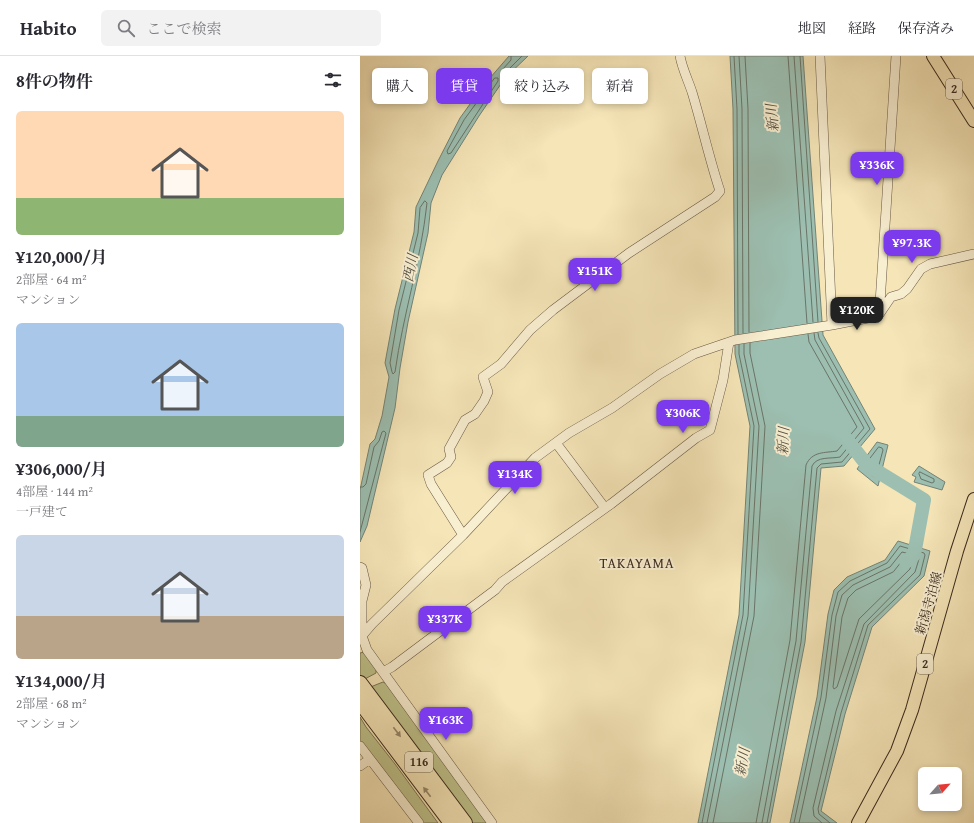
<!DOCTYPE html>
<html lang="ja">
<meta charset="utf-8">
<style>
:root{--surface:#fff;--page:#f2f2f3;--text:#2b2b33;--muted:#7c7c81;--line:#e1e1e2;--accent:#7c3aed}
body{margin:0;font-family:"Gentium Book Plus","Noto Serif JP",serif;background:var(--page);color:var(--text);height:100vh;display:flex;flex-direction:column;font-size:15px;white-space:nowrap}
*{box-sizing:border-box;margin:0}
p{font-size:13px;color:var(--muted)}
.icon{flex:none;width:22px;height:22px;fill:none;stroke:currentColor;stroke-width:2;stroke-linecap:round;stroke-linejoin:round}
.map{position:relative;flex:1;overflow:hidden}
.side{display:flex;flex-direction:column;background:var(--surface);width:360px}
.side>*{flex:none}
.hud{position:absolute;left:12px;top:12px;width:380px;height:36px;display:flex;gap:8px}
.needle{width:26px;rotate:63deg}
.tools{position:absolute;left:558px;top:711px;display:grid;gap:8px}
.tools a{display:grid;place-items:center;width:44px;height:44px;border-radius:6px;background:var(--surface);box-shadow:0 2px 6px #0003;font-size:20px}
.price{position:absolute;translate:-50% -34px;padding:0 9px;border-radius:8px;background:var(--accent);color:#fff;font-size:13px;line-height:26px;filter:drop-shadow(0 1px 2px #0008)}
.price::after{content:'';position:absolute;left:50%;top:24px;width:12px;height:9px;margin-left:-6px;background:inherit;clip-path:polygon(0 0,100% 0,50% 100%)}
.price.selected{background:#222;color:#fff}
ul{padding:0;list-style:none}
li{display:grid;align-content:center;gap:8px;height:212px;padding:0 16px}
li span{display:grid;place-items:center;height:124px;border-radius:6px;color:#555}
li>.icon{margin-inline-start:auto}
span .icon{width:72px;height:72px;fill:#fffc;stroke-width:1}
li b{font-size:17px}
h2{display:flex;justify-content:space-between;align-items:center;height:48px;padding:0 16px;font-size:17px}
.pill{padding:0 14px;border-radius:6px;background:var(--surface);box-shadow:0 2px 6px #0003;font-size:14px;line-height:36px}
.pill.selected{background:var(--accent);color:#fff}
header{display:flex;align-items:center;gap:24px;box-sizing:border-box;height:56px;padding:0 20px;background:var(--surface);border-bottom:1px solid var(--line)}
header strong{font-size:19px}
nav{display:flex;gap:22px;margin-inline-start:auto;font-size:14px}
.search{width:280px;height:36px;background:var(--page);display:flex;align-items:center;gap:10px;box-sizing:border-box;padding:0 14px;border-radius:6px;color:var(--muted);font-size:15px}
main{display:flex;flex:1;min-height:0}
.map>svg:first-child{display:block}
.green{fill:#bfc38c;stroke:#7c7654}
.water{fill:#9cbfb1;stroke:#748376}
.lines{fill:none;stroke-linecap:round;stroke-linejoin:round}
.shore{stroke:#6a7467;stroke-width:1}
.river{stroke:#9cbfb1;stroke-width:14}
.minor-casing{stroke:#685844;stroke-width:10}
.major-casing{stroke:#39291d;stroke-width:14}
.highway-casing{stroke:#39291d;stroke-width:16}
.minor{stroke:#f8eed0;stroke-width:9}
.major{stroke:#f5e5b7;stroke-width:12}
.highway{stroke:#f5e5b7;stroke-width:14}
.oneway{fill:#97876a}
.labels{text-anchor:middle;stroke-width:4;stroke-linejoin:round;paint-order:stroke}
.shield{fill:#f8eed0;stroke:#726453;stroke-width:1}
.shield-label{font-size:12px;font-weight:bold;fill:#39291d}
.street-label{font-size:13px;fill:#39291d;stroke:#f8eed0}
.water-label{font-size:14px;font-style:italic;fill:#524e42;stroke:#f8eed0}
.neighbourhood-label{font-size:14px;letter-spacing:1px;fill:#39291d;stroke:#f8eed0}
</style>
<header>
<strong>Habito</strong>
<div class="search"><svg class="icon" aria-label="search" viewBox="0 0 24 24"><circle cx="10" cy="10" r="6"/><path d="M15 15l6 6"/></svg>ここで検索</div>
<nav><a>地図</a><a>経路</a><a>保存済み</a></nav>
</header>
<main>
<section class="side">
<h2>8件の物件<svg class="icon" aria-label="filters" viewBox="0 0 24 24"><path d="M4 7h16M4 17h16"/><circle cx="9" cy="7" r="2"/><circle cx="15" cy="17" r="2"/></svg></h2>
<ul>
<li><span style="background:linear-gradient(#ffd9b3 70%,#8fb573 0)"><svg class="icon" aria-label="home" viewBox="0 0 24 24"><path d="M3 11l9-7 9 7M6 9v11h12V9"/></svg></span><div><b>¥120,000/月</b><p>2部屋 · 64 m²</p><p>マンション</p></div></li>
<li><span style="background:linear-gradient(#a9c7e8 75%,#7fa58c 0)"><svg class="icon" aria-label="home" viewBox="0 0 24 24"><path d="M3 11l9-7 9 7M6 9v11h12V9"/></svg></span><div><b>¥306,000/月</b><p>4部屋 · 144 m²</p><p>一戸建て</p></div></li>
<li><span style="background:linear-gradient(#c9d6e8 65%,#b9a48a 0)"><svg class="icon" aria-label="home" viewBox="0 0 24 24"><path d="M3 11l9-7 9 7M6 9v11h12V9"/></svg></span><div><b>¥134,000/月</b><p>2部屋 · 68 m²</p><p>マンション</p></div></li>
</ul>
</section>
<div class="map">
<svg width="614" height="767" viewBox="0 0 614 767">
<rect width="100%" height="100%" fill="#f5e5b7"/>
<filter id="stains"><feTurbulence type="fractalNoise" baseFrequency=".005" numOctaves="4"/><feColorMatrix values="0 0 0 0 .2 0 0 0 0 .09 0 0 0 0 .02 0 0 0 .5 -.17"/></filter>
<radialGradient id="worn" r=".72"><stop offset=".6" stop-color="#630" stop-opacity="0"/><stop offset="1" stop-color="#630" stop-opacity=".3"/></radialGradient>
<path class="green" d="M4 596 16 613V617L3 624 0 620V597Z
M23 626 28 629 127 767H111L8 632Z
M0 661 6 671 35 708 78 767H60L0 688Z"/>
<path class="water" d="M149 0H168L145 22 119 60 82 119 71 147 68 177 48 266 40 312 35 352 7 470 0 486V434L10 388 15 383 22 360 29 321 25 307 35 253 54 176 56 151 78 105 100 62 123 30Z
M370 0H443L463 279 515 373 484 410 461 412 445 586 410 767H338L379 559 390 370 375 298 373 53Z
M517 386 528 389 518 430 497 413Z
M559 410 585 426 582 434 554 426 556 421 552 419Z
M538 485 570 495 564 520 512 571 485 658 461 755 477 767H430L457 641 468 558 474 534 487 521 525 504Z"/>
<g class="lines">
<path class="shore" d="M151 0V4L143 13 144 16H146L162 0
M374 0 377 53 378 278
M379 0 382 53 383 277
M385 0 388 53 389 276
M428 0 447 267
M434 0 453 266
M440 0 458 266
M135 22H138V25L91 97 88 98 87 95 104 64Z
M65 145 67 147C61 204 43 259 35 316L33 318 32 316 30 307 39 254 58 177 60 152Z
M519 391 522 392 523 394 516 420 514 421 503 412Z
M560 416 574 423V426L572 427 561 423 559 418Z
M0 431H3L6 428 14 391 19 385 22 376 24 375 26 377 0 476
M544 503 552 505 550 513 499 563 477 631 474 633 473 631 482 561 488 542 496 534 533 516Z
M342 767 383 559 394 370 379 298V289
M347 767 388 560 399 370 384 298V288
M353 767 394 560 405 370 390 297V287
M396 767 430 584 446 409C452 395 465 397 477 395L497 371 449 286 448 278
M402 767 436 585 452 410C457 400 470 403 480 401L504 372 455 284 454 277
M407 767 441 586 457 412 461 408 482 406 510 373 459 282 458 277
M434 767 461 641 472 559 478 536 490 525 527 507 540 490 564 497 565 499 560 519 508 569 481 657 458 753 459 758 470 767
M439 767 466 642 476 560 482 539 493 529 530 511 542 496 558 500 559 503 555 516 504 568 476 655 453 752 454 760 462 767"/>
<path class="river" d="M485 381 507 409 564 444 554 499 546 506"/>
<g class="minor-casing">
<path id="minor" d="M460 0 472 269
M522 254 520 251V247L536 0
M196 387 245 452
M103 479 71 428 68 419 87 407 91 401 89 393 105 364 115 358 124 345 128 336 123 321 141 308 170 274 193 254 269 197 355 141 360 135C349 102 342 69 332 36 328 24 322 12 320 0
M0 511 2 512 6 529 2 545V580L7 594 132 767
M0 582 12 568 103 479 175 402 209 377 252 352 300 318 334 298 375 284 472 269 518 260 531 241 541 238 547 233 561 213 570 208 614 198
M23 616 32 611 135 534 142 526 251 448 336 382 350 374 363 324 369 286
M0 690 59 767
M0 710 10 703"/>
</g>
<g class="major-casing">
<path id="major" d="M573 0 614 65
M498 767 537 695 552 654 597 495 614 443"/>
</g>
<g class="highway-casing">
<path id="highway" d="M0 627 105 767
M0 646 91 767"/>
</g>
<use href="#minor" class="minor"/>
<use href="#major" class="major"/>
<use href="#highway" class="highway"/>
</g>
<defs><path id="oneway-solid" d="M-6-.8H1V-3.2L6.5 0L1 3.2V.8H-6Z"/></defs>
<g class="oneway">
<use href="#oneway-solid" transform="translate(37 676) rotate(53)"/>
<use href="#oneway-solid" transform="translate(67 736) rotate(-127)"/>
</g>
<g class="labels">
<g class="shield">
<rect x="586" y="23" width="16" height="20" rx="3"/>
<rect x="557" y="598" width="16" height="20" rx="3"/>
<rect x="45" y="696" width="28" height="20" rx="3"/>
</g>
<g class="shield-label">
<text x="594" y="37">2</text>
<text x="565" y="612">2</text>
<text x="59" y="710">116</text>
</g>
<g class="street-label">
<text transform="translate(568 547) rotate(-74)" y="5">新潟寺泊線</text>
</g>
<g class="water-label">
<text transform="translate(412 62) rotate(-95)" y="5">新川</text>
<text transform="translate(50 212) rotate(-79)" y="5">西川</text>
<text transform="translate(423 385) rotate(-87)" y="5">新川</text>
<text transform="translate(382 706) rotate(-80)" y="5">新川</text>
</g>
<g class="neighbourhood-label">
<text x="277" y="512">TAKAYAMA</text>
</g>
</g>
<rect width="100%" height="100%" filter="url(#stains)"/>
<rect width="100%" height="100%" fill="url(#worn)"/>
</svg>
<div class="tools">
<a><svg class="needle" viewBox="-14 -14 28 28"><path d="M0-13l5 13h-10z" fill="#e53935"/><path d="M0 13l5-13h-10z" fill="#7c7c81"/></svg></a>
</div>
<b class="price" style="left:517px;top:130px">¥336K</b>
<b class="price" style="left:552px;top:208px">¥97.3K</b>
<b class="price" style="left:235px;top:236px">¥151K</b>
<b class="price selected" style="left:497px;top:275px">¥120K</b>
<b class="price" style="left:323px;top:378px">¥306K</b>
<b class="price" style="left:155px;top:439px">¥134K</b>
<b class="price" style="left:85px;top:584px">¥337K</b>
<b class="price" style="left:86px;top:685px">¥163K</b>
<div class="hud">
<a class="pill">購入</a>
<a class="pill selected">賃貸</a>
<a class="pill">絞り込み</a>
<a class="pill">新着</a>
</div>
</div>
</main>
